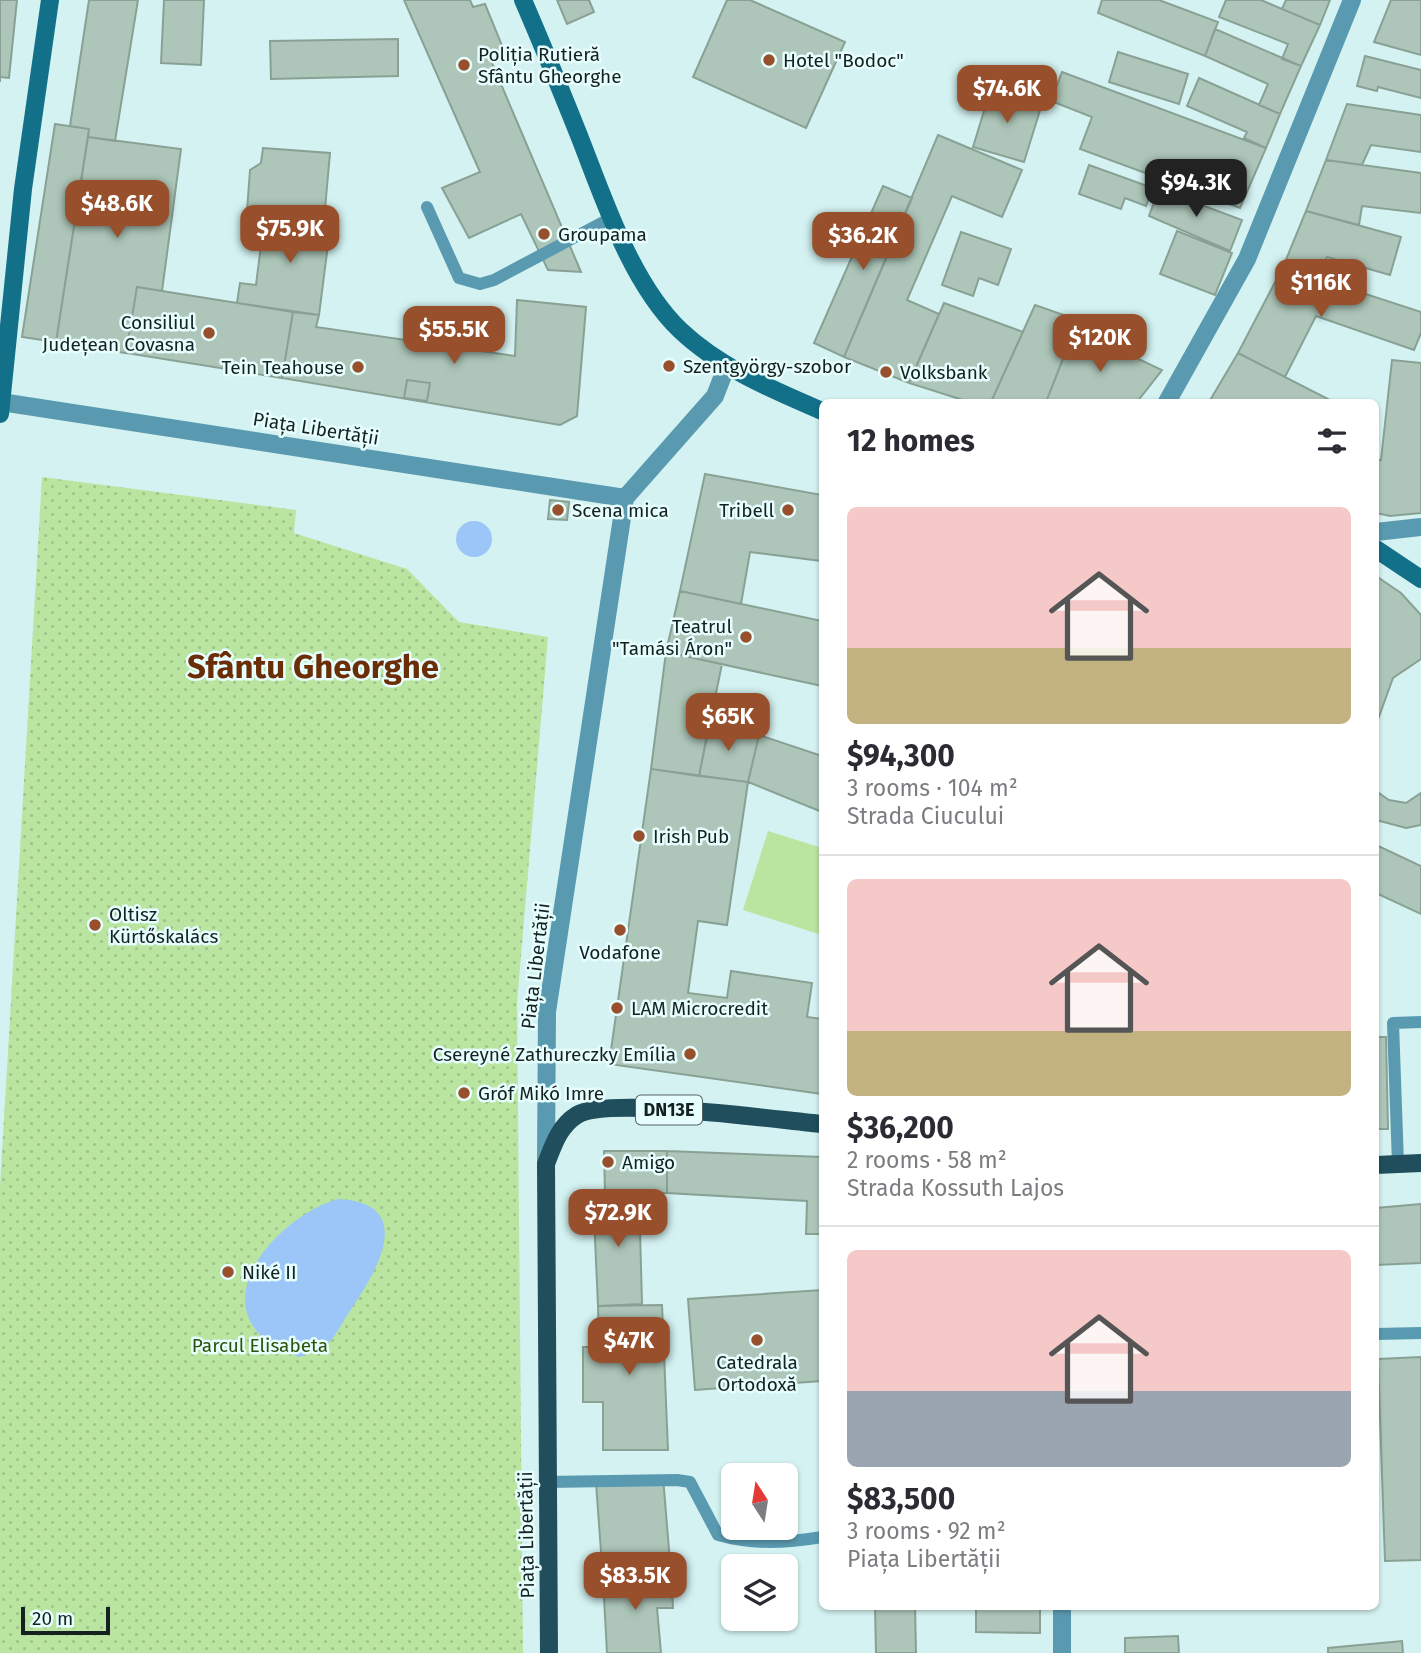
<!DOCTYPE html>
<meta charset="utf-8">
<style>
:root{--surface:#fff;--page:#f2f2f3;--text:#2b2b33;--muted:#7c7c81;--line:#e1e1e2;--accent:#97502b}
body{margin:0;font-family:"Fira Sans",sans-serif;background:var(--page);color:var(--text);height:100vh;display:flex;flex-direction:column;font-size:26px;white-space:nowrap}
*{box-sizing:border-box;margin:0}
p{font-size:23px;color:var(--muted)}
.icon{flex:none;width:38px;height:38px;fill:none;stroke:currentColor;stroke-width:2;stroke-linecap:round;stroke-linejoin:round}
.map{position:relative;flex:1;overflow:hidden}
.panel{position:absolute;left:819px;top:399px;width:560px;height:1211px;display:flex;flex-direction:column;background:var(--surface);border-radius:10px;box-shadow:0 2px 5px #0004}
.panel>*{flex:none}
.needle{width:46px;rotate:348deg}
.buttons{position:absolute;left:721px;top:1463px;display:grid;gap:14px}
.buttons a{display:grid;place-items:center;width:77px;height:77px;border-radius:10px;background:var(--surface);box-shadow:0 2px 5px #0004;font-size:35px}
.scale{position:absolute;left:21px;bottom:18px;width:89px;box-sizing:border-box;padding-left:7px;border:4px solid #152020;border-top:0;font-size:19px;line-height:24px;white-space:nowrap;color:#152020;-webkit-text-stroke:5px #e6fefd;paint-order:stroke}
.price{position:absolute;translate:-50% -60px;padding:0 16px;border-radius:14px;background:var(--accent);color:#fff;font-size:23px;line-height:46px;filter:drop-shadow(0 2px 4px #0008)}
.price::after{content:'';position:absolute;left:50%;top:42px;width:21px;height:16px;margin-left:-10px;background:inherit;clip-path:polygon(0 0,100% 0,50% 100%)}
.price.active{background:#222;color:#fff}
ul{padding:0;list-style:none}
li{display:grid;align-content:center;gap:14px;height:371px;padding:0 28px}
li+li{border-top:2px solid var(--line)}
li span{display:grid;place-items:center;height:217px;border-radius:10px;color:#555}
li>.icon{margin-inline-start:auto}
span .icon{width:126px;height:126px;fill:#fffc;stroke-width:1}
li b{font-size:30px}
h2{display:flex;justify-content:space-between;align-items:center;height:84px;padding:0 28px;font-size:30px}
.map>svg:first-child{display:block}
.grass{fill:#bae5a1}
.park{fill:url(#park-dots)}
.water{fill:#9bc6f7}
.building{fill:#adc6b9;stroke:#89a194;stroke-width:2}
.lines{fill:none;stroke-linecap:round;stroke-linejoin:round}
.service{stroke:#5a9ab0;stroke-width:12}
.pedestrian{stroke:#5a9ab0;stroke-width:18}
.minor{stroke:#5a9ab0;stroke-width:18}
.tertiary{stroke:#5a9ab0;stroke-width:18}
.secondary{stroke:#127089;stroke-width:18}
.primary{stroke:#204e5d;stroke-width:18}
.poi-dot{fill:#97502b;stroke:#e6fefd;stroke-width:2.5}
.labels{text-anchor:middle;stroke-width:5;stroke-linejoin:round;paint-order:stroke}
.shield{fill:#e6fefd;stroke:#546362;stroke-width:2}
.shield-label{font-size:18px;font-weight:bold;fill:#152020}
.poi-label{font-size:19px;fill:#152020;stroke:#e6fefd;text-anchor:start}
.street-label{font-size:19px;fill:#152020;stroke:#e6fefd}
.park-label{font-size:19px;fill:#2c520a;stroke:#e6fefd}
.town-label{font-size:33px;font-weight:bold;fill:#6b2d06;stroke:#e6fefd}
</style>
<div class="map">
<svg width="1421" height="1653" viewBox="0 0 1421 1653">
<defs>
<pattern id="park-dots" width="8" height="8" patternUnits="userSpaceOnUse" patternTransform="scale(1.75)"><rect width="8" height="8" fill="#bae5a1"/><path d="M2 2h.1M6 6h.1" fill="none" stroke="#9fc48a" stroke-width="1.8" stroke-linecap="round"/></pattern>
</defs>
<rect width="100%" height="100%" fill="#d3f2f1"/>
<path class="grass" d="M768 831 822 848V935L743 910Z"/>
<path class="park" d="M42 477 296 510 294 533 407 569 459 622 548 637 517 1003 523 1653H0V1187Z"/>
<path class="water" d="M456 539a18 18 0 1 1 36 0a18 18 0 1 1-36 0Z
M338 1199C418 1203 377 1271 350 1311 343 1321 335 1338 325 1347 319 1352 307 1354 299 1357 290 1353 278 1350 270 1344 204 1294 284 1214 338 1199Z"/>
<path class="building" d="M0 0H17L9 78 0 77V82Z
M89 0H138L115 141 88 137 89 129 70 126Z
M164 0H204L201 65 161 63Z
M404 0H470L473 7 485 4 503 48 489 56 581 272 548 270 521 214 469 238 442 188 480 172Z
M557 0H589L594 12 567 24Z
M727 0H750L845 42 806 128 693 77Z
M1102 0H1159L1218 22 1205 56 1098 13Z
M1226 0H1261L1320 25 1301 66 1282 59 1288 44 1219 17Z
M1286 0H1330L1320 25 1282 9Z
M1391 0H1421V55L1374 42Z
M1215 29 1301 66 1280 114 1259 105 1268 84 1205 56Z
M398 39V76L271 79 270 41Z
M1118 52 1188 74 1179 104 1109 82Z
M1365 56 1421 70V98L1378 87 1377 91 1357 86Z
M1062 72 1266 148 1240 208 1080 149 1092 117 1051 101Z
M1199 78 1280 114 1266 148 1244 138 1247 132 1187 106Z
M991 88 1042 104 1024 162 973 147Z
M1347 104 1421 115V152L1371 145 1362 165 1326 160Z
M55 124 89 129 56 342 22 337Z
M938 135 1022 170 1002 217 952 196 907 300 939 314 909 383 844 357Z
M88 137 181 149 162 291 137 287 126 353 56 342Z
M263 148 330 153 324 220 247 211 250 170 261 163Z
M1326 160 1421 173V213L1362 206 1359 225 1306 211Z
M1089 165 1153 188 1146 206 1125 198 1121 209 1079 194Z
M883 186 912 198 844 357 814 343Z
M1159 189 1242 220 1230 251 1149 216Z
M1306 211 1401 237 1390 275 1327 257 1317 277 1283 267Z
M265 213 331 221 319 315 237 303 240 283 256 285Z
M1177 231 1232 253 1215 295 1160 274Z
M961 232 1011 249 998 285 979 278 973 296 942 285Z
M1283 267 1421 312V333L1414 350 1316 316 1285 377 1238 353Z
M137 287 293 312 282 378 126 353Z
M517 300 586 307 577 416 560 425 282 378 293 312 319 315 316 327 515 356Z
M944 303 1023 332 991 402H969L909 383Z
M1035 305 1078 320 1046 402H991Z
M1075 329 1162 370 1137 402H1046Z
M1238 353 1328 399 1327 402H1209Z
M1392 360 1421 363V513L1390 516 1376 513V449L1378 450 1377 460H1381Z
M407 380 430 383 427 401 404 398Z
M705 474 822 495V561L750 552 741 604 680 591Z
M550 500 569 502 567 520 548 519Z
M1376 576 1401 593 1421 615V659L1393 678 1376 725Z
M680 591 822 621V686L666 652Z
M666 652 722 664 699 776 651 769Z
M710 719 759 735 748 782 699 776Z
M759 735 822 756V812L748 782Z
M651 769 748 782 727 925 698 921 688 993 727 998 731 971 812 983 807 1017 822 1019V1094L609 1064Z
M1376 791 1389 800 1406 803 1421 793V825L1406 828 1376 820Z
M1376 845 1421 866V914L1376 893Z
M1376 1037H1386L1388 1129H1376Z
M604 1151H667V1193H605Z
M667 1151 822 1157V1234H806L807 1201 667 1193Z
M593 1194H639L642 1304 598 1306Z
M1421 1204V1263L1376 1265V1208Z
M822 1290V1381L695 1390 688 1299Z
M662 1305 668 1450H603V1402H583V1347H599L598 1306Z
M1421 1357V1560L1385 1561 1378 1359Z
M663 1477 671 1574 603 1579 596 1483Z
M671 1574 673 1608H657L661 1653H607L603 1579Z
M875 1606H915L916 1653H876Z
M976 1606H1040V1633L976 1632Z
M1178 1636 1179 1653H1125V1638Z
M1402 1641 1403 1653H1328V1648Z"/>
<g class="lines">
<path class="service" d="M427 207 459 278 480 284 494 280 611 218
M1398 1164 1393 1023 1421 1022
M1376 1334 1421 1333
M546 1482 677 1480 690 1482 718 1535C754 1545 786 1543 822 1537"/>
<path class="pedestrian" d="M1 402 625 498
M546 1163 547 1012 625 498 715 396 727 365"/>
<path class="minor" d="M1376 532 1421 527
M1062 1606V1653"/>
<path class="tertiary" d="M1167 402 1247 259 1352 0"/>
<path class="secondary" d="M523 0C542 44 560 88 578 133 603 196 630 282 680 330 720 368 773 390 822 411
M0 414 23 189 50 0
M1376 549 1421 579"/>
<path class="primary" d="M1376 1165 1421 1163
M549 1653 546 1164C553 1146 559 1126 577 1115 608 1096 777 1120 822 1124"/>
</g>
<g class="poi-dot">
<circle cx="769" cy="60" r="7"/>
<circle cx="464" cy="65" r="7"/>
<circle cx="544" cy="234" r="7"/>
<circle cx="209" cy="333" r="7"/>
<circle cx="669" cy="366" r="7"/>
<circle cx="358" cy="367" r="7"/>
<circle cx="886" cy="372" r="7"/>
<circle cx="558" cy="510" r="7"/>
<circle cx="788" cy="510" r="7"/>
<circle cx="746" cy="637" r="7"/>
<circle cx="639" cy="836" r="7"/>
<circle cx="95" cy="925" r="7"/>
<circle cx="620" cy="930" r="7"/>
<circle cx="617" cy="1008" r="7"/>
<circle cx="690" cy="1054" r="7"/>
<circle cx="464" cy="1093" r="7"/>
<circle cx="608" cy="1162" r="7"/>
<circle cx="228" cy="1272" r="7"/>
<circle cx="757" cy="1340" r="7"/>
</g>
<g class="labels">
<rect class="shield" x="636" y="1095.5" width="66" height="29" rx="5"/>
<g class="shield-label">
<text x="669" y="1116">DN13E</text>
</g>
<g class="poi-label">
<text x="478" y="61">Poliția Rutieră<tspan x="478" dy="22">Sfântu Gheorghe</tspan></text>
<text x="783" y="67">Hotel "Bodoc"</text>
<text x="558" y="241">Groupama</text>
<text x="195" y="329" text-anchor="end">Consiliul<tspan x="195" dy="22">Județean Covasna</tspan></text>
<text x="683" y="373">Szentgyörgy-szobor</text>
<text x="344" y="374" text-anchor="end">Tein Teahouse</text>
<text x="900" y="379">Volksbank</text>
<text x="572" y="517">Scena mica</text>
<text x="774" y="517" text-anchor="end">Tribell</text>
<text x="732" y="633" text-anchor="end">Teatrul<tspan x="732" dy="22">"Tamási Áron"</tspan></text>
<text x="653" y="843">Irish Pub</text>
<text x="109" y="921">Oltisz<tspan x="109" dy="22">Kürtőskalács</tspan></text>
<text x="620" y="959" text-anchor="middle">Vodafone</text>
<text x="631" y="1015">LAM Microcredit</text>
<text x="676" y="1061" text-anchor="end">Csereyné Zathureczky Emília</text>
<text x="478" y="1100">Gróf Mikó Imre</text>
<text x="622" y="1169">Amigo</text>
<text x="242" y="1279">Niké II</text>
<text x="757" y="1369" text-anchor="middle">Catedrala<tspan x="757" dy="22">Ortodoxă</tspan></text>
</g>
<g class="street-label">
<text transform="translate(316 428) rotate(9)" y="7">Piața Libertății</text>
<text transform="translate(535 966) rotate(-83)" y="7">Piața Libertății</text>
<text transform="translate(526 1535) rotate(-91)" y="7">Piața Libertății</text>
</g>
<g class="park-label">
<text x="260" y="1352">Parcul Elisabeta</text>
</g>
<g class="town-label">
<text x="313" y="678">Sfântu Gheorghe</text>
</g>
</g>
</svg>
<div class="buttons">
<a><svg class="needle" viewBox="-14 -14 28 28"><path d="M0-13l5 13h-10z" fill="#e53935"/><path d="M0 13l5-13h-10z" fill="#7c7c81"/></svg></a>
<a><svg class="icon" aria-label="layers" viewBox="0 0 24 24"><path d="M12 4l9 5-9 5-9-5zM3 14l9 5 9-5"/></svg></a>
</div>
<div class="scale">20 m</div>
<b class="price" style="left:1007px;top:125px">$74.6K</b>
<b class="price active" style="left:1196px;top:219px">$94.3K</b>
<b class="price" style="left:117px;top:240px">$48.6K</b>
<b class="price" style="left:290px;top:265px">$75.9K</b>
<b class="price" style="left:863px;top:272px">$36.2K</b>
<b class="price" style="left:1321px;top:319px">$116K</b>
<b class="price" style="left:454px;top:366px">$55.5K</b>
<b class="price" style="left:1100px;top:374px">$120K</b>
<b class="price" style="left:728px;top:753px">$65K</b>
<b class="price" style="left:618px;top:1249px">$72.9K</b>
<b class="price" style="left:629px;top:1377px">$47K</b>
<b class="price" style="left:635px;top:1612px">$83.5K</b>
<section class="panel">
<h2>12 homes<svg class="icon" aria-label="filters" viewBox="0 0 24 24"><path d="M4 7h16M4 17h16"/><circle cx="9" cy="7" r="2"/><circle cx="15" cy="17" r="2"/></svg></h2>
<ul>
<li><span style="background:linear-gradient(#f6c9c9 65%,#c2b280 0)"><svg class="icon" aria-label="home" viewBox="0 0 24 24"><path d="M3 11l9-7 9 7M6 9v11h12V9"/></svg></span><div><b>$94,300</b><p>3 rooms · 104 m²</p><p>Strada Ciucului</p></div></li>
<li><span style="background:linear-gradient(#f6c9c9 70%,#c2b280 0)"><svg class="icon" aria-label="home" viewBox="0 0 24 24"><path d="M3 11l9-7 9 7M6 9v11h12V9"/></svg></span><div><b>$36,200</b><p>2 rooms · 58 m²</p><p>Strada Kossuth Lajos</p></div></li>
<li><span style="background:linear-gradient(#f6c9c9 65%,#9aa5b1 0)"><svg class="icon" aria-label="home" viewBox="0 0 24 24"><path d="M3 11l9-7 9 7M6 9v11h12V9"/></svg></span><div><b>$83,500</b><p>3 rooms · 92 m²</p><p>Piața Libertății</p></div></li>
</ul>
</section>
</div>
